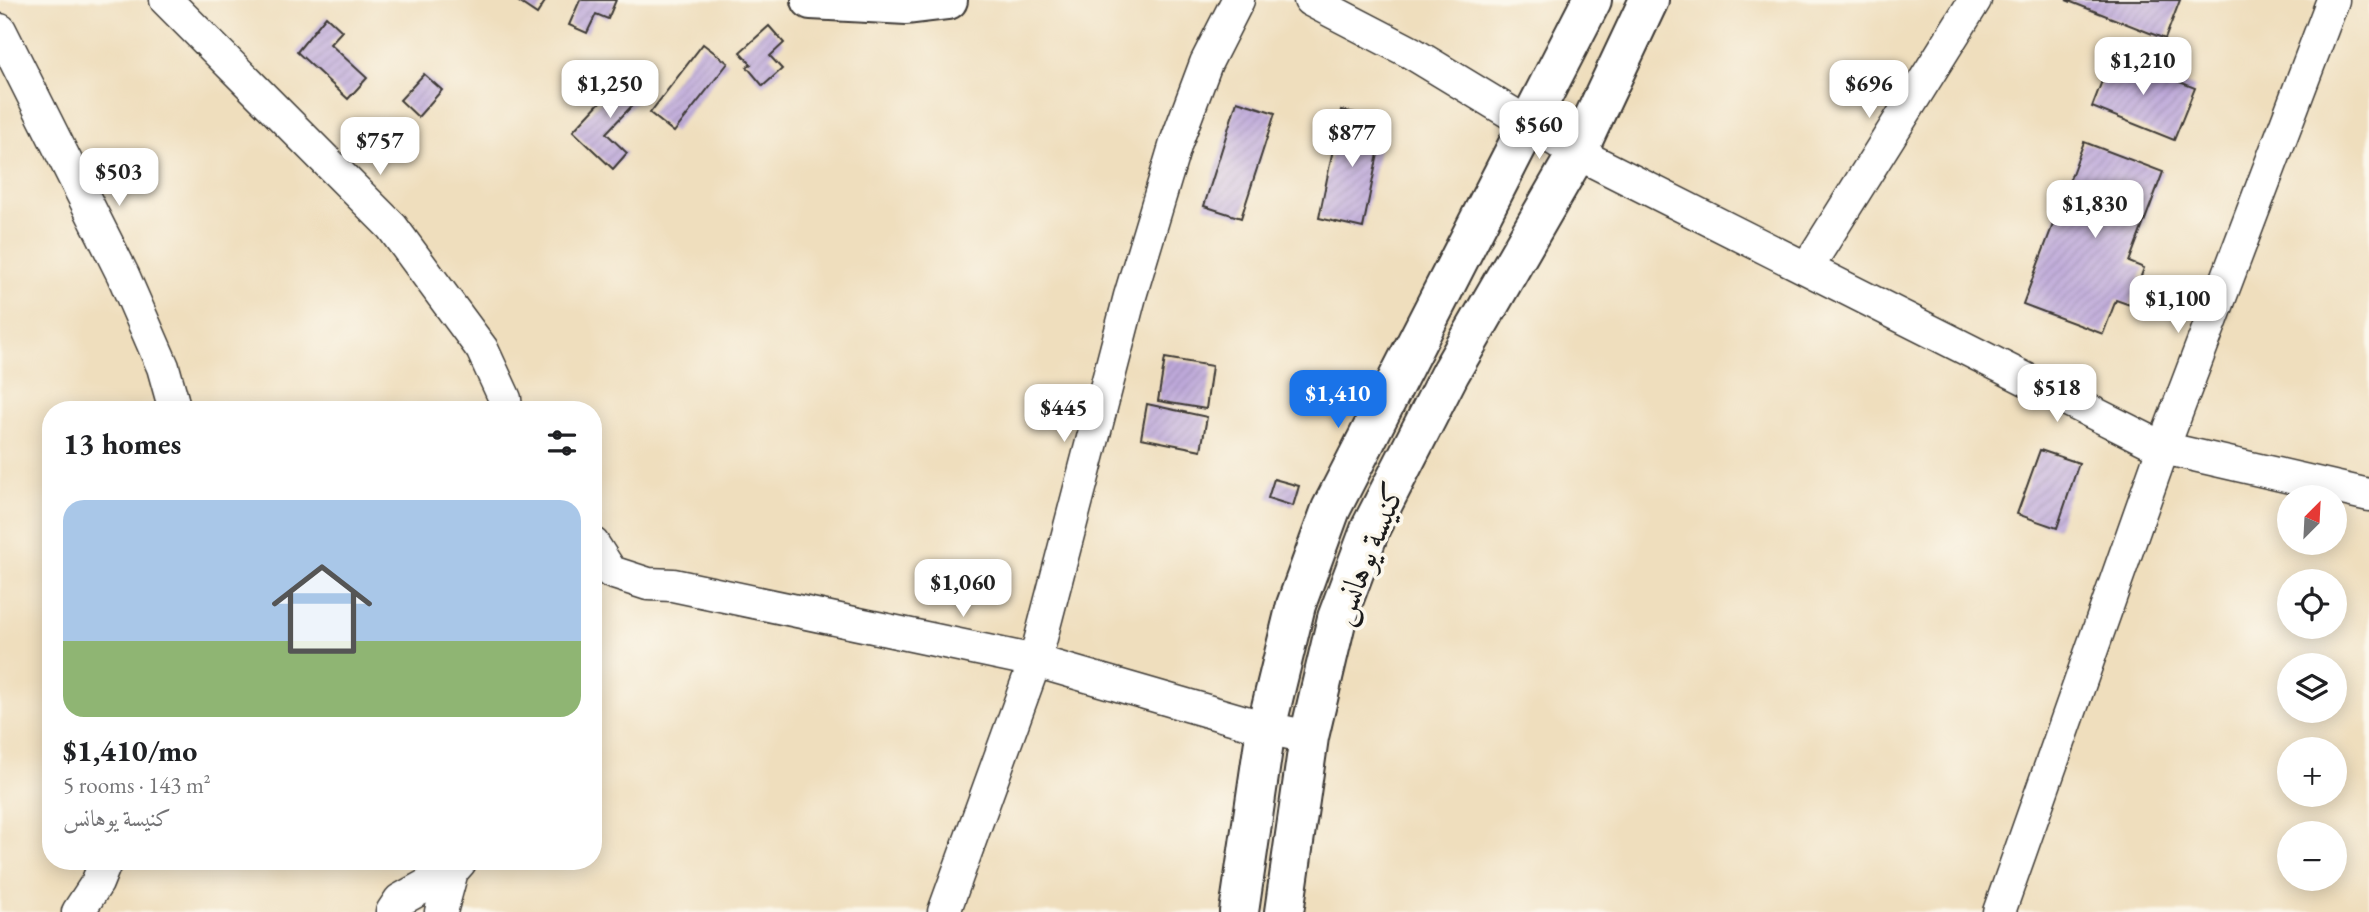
<!DOCTYPE html>
<meta charset="utf-8">
<style>
:root{--surface:#fff;--page:#f6f6f6;--text:#202124;--muted:#757577;--accent:#1a73e8}
body{margin:0;font-family:"EB Garamond",Amiri,serif;background:var(--page);color:var(--text);height:100vh;display:flex;flex-direction:column;font-size:26px;white-space:nowrap}
*{box-sizing:border-box;margin:0}
p{font-size:23px;color:var(--muted)}
.icon{flex:none;width:38px;height:38px;fill:none;stroke:currentColor;stroke-width:2;stroke-linecap:round;stroke-linejoin:round}
.map{position:relative;flex:1;overflow:hidden}
.details{position:absolute;left:42px;top:401px;width:560px;height:469px;display:flex;flex-direction:column;background:var(--surface);border-radius:28px;box-shadow:0 4px 18px #0003}
.details>*{flex:none}
.needle{width:46px;rotate:24deg}
.controls{position:absolute;left:2277px;top:485px;display:grid;gap:14px}
.controls a{display:grid;place-items:center;width:70px;height:70px;border-radius:50%;background:var(--surface);box-shadow:0 4px 18px #0003;font-size:35px}
.price{position:absolute;translate:-50% -60px;padding:0 16px;border-radius:14px;background:#fff;color:#222;font-size:23px;line-height:46px;filter:drop-shadow(0 2px 4px #0008)}
.price::after{content:'';position:absolute;left:50%;top:42px;width:21px;height:16px;margin-left:-10px;background:inherit;clip-path:polygon(0 0,100% 0,50% 100%)}
.price.active{background:var(--accent);color:#fff}
ul{padding:0;list-style:none}
li{display:grid;align-content:center;gap:14px;height:371px;padding:0 21px}
li span{display:grid;place-items:center;height:217px;border-radius:21px;color:#555}
li>.icon{margin-inline-start:auto}
span .icon{width:126px;height:126px;fill:#fffc;stroke-width:1}
li b{font-size:30px}
h2{display:flex;justify-content:space-between;align-items:center;height:84px;padding:0 21px;font-size:30px}
.map>svg:first-child{display:block}
.building{fill:url(#building-hatch)}
.lines{fill:none;stroke-linecap:round;stroke-linejoin:round}
.street-casing{stroke:#3c3934;stroke-width:35}
.secondary-casing{stroke:#3c3934;stroke-width:42}
.street{stroke:#fff;stroke-width:32}
.secondary{stroke:#fff;stroke-width:38}
.labels{text-anchor:middle;stroke-width:7;stroke-linejoin:round;paint-order:stroke}
.street-label{font-size:32px;fill:#1c1c1c;stroke:#fbf7ec}
</style>
<div class="map">
<svg width="2369" height="912" viewBox="0 0 2369 912">
<defs>
<pattern id="building-hatch" width="6" height="6" patternUnits="userSpaceOnUse" patternTransform="scale(1.75)"><rect width="6" height="6" fill="#bda8d9"/><path d="M-1 1l2-2M0 6l6-6M5 7l2-2" fill="none" stroke="#a290ba"/></pattern>
</defs>
<rect width="100%" height="100%" fill="#fbf7ec"/>
<filter id="ink" filterUnits="userSpaceOnUse"><feTurbulence type="fractalNoise" baseFrequency=".0143" numOctaves="2"/><feDisplacementMap in="SourceGraphic" scale="14" xChannelSelector="R" yChannelSelector="G"/><feConvolveMatrix kernelMatrix="1 2 1 2 8 2 1 2 1" color-interpolation-filters="sRGB"/></filter>
<filter id="wash" filterUnits="userSpaceOnUse"><feTurbulence type="fractalNoise" baseFrequency=".00686" numOctaves="4" result="noise"/><feDisplacementMap in="SourceGraphic" scale="28" xChannelSelector="R" yChannelSelector="G"/><feGaussianBlur stdDeviation="1.57" result="paint"/><feColorMatrix in="noise" values="0 0 0 0 0 0 0 0 0 0 0 0 0 0 0 0 0 1.4 0 .05"/><feComposite in="paint" operator="in"/></filter>
<g filter="url(#wash)">
<rect width="100%" height="100%" fill="#efdebd"/>
<g id="blocks">
<path class="building" d="M516 0H546L537 14Z
M580 0H616L608 19 596 14 587 33 569 25Z
M2066 0H2180L2165 39Z
M326 16 342 31 330 44 367 78 348 99 297 52Z
M769 26 784 43 770 56 782 69 763 86 747 67 751 64 740 52Z
M703 44 728 63 674 132 650 113Z
M2112 55 2195 88 2174 140 2092 107Z
M628 72 647 90 606 133 627 153 613 169 573 131Z
M424 74 442 90 418 117 400 100Z
M1237 101 1275 113 1241 218 1204 206Z
M1341 110 1385 119 1363 228 1319 218Z
M2084 142 2163 172 2129 262 2144 268 2130 305 2116 300 2103 334 2023 304Z
M1165 358 1212 366 1206 409 1158 401Z
M1147 404 1207 417 1201 450 1141 438Z
M2040 450 2079 463 2057 528 2017 514Z
M1274 479 1299 486 1293 506 1268 498Z"/>
</g>
</g>
<g filter="url(#ink)">
<use href="#blocks" fill-opacity="0" stroke="#3c3934" stroke-width="2"/>
<g class="lines">
<g class="street-casing">
<path id="street" d="M166 0 392 227 482 349 505 399 506 410
M1310 0 1412 53 1577 153 2163 448 1999 912
M2333 0 2163 448 2369 495
M0 30 123 275 163 367 175 410
M1807 268 1975 0
M593 544 611 572 648 584 673 585 1035 661 1266 728 1309 737
M78 912 97 883 106 861
M392 912 400 900 452 871
M441 912 452 871 460 862
M944 912 1035 661 1130 296 1176 143 1206 63 1238 0"/>
</g>
<g class="secondary-casing">
<path id="secondary" d="M811 0 907 5 948 0
M1239 912 1266 728 1296 605 1331 509 1592 0
M1284 912 1309 737 1337 618 1371 527 1450 373 1577 153 1649 0"/>
</g>
<use href="#street" class="street"/>
<use href="#secondary" class="secondary"/>
</g>
</g>
<g class="labels">
<g class="street-label">
<text transform="translate(1367 553) rotate(-68)" y="11">كنيسة يوهانس</text>
</g>
</g>
</svg>
<div class="controls">
<a><svg class="needle" viewBox="-14 -14 28 28"><path d="M0-13l5 13h-10z" fill="#e53935"/><path d="M0 13l5-13h-10z" fill="#757577"/></svg></a>
<a><svg class="icon" aria-label="locate" viewBox="0 0 24 24"><circle cx="12" cy="12" r="6"/><path d="M12 2v4M12 18v4M2 12h4M18 12h4"/></svg></a>
<a><svg class="icon" aria-label="layers" viewBox="0 0 24 24"><path d="M12 4l9 5-9 5-9-5zM3 14l9 5 9-5"/></svg></a>
<a>+</a>
<a>−</a>
</div>
<b class="price" style="left:2143px;top:97px">$1,210</b>
<b class="price" style="left:610px;top:120px">$1,250</b>
<b class="price" style="left:1869px;top:120px">$696</b>
<b class="price" style="left:1539px;top:161px">$560</b>
<b class="price" style="left:1352px;top:169px">$877</b>
<b class="price" style="left:380px;top:177px">$757</b>
<b class="price" style="left:119px;top:208px">$503</b>
<b class="price" style="left:2095px;top:240px">$1,830</b>
<b class="price" style="left:2178px;top:335px">$1,100</b>
<b class="price" style="left:2057px;top:424px">$518</b>
<b class="price active" style="left:1338px;top:430px">$1,410</b>
<b class="price" style="left:1064px;top:444px">$445</b>
<b class="price" style="left:963px;top:619px">$1,060</b>
<section class="details">
<h2>13 homes<svg class="icon" aria-label="filters" viewBox="0 0 24 24"><path d="M4 7h16M4 17h16"/><circle cx="9" cy="7" r="2"/><circle cx="15" cy="17" r="2"/></svg></h2>
<ul>
<li><span style="background:linear-gradient(#a9c7e8 65%,#8fb573 0)"><svg class="icon" aria-label="home" viewBox="0 0 24 24"><path d="M3 11l9-7 9 7M6 9v11h12V9"/></svg></span><div><b>$1,410/mo</b><p>5 rooms · 143 m²</p><p>كنيسة يوهانس</p></div></li>
</ul>
</section>
</div>
